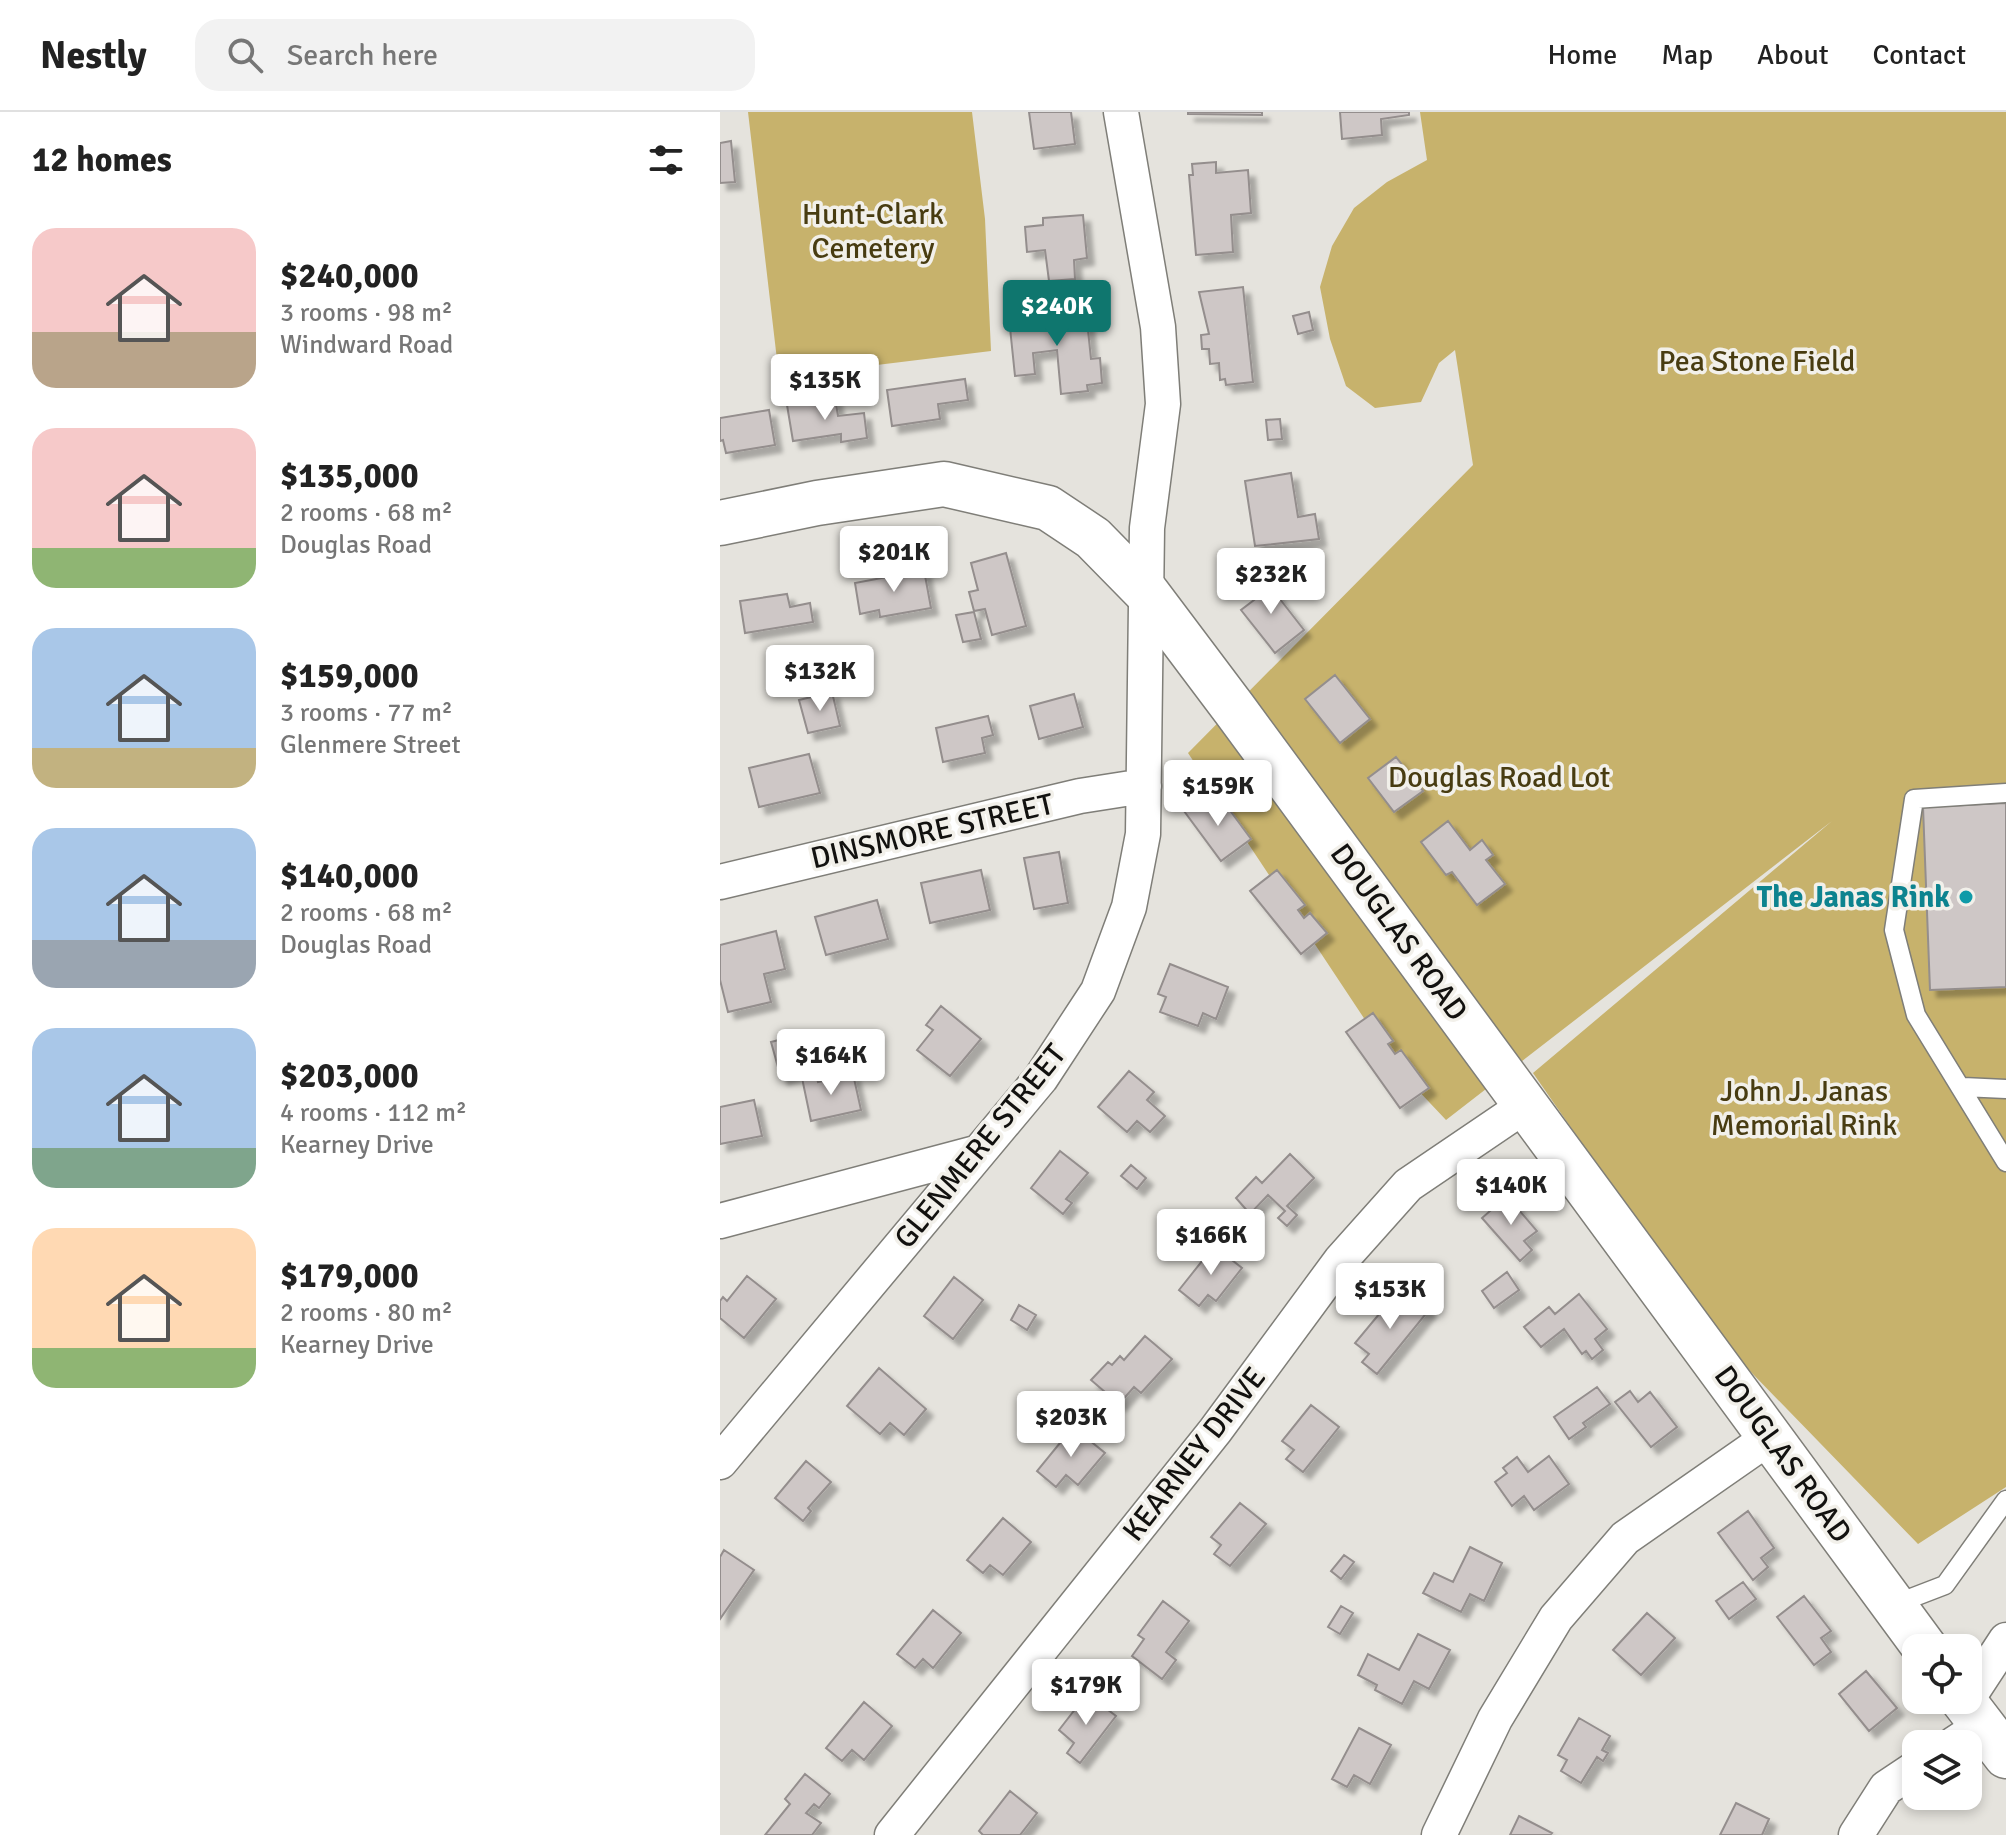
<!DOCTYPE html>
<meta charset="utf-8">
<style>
:root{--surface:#fff;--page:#f2f2f2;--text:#222;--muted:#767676;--line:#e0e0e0;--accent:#0f766e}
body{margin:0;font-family:Signika,sans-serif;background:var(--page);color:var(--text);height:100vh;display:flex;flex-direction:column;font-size:30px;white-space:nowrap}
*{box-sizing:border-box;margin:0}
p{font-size:26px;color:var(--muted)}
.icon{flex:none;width:44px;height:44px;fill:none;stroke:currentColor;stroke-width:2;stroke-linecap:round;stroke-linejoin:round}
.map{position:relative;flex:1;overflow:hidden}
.details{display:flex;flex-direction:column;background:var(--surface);width:720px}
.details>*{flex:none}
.fabs{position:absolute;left:1182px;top:1522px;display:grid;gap:16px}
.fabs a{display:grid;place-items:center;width:80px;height:80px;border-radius:16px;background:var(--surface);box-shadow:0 4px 12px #0003;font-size:40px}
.price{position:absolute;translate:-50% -68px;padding:0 18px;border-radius:8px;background:#fff;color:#222;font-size:26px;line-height:52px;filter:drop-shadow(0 2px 4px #0008)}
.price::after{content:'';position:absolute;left:50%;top:48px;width:24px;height:18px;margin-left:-12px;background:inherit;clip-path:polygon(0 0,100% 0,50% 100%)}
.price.active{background:var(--accent);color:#fff}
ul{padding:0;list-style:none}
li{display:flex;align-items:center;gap:24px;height:200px;padding:0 32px}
li span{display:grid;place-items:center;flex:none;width:224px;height:160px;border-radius:24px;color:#555}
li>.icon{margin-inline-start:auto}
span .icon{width:96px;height:96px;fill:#fffc;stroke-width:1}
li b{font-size:34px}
h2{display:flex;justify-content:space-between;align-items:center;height:96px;padding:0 32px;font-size:34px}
header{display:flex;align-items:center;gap:48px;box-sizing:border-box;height:112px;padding:0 40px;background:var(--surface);border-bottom:2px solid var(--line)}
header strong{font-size:38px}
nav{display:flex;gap:44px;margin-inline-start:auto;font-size:28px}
.search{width:560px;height:72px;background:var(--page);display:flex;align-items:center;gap:20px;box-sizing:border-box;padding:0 28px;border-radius:24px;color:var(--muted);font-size:30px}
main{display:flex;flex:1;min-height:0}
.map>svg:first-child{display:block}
.green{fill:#c7b26c}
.building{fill:#cec7c6;stroke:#948e8d;stroke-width:2;filter:url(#shadow)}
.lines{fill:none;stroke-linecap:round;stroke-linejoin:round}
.service-casing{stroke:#7f7e78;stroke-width:21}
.minor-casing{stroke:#7f7e78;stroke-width:37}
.tertiary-casing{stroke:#7f7e78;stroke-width:47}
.service{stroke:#fff;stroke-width:18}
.minor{stroke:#fff;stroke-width:34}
.tertiary{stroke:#fff;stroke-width:44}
.culture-dot{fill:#0f9aa8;stroke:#f2f0ea;stroke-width:3}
.labels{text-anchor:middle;stroke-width:7;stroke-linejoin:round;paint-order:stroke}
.park-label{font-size:30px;fill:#483c11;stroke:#f2f0ea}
.street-label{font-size:30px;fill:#12110f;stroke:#f2f0ea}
.culture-label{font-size:30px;font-weight:bold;fill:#0d838f;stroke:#f2f0ea;text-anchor:end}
</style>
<header>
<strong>Nestly</strong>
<div class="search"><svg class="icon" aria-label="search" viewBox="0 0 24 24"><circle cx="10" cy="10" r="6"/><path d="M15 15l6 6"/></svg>Search here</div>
<nav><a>Home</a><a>Map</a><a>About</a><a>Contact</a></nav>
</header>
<main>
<section class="details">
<h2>12 homes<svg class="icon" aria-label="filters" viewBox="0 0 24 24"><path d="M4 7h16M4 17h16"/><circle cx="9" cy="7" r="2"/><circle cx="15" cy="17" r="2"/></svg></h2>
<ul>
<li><span style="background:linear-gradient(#f6c9c9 65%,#b9a48a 0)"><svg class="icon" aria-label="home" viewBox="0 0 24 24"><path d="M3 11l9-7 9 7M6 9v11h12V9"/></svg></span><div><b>$240,000</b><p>3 rooms · 98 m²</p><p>Windward Road</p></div></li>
<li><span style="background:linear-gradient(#f6c9c9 75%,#8fb573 0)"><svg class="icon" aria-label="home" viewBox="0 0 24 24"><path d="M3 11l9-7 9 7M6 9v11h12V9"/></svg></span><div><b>$135,000</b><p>2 rooms · 68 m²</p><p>Douglas Road</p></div></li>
<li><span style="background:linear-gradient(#a9c7e8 75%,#c2b280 0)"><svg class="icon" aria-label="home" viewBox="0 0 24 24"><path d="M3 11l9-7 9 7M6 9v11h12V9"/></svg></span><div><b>$159,000</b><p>3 rooms · 77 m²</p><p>Glenmere Street</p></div></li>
<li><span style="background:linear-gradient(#a9c7e8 70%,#9aa5b1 0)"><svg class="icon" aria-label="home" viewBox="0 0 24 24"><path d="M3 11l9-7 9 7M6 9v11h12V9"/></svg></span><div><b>$140,000</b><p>2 rooms · 68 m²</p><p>Douglas Road</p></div></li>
<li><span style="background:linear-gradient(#a9c7e8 75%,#7fa58c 0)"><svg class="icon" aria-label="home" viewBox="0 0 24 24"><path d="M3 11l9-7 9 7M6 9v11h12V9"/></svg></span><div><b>$203,000</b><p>4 rooms · 112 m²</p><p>Kearney Drive</p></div></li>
<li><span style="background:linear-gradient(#ffd9b3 75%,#8fb573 0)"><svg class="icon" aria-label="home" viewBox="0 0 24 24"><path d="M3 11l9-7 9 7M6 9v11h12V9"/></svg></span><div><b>$179,000</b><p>2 rooms · 80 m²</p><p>Kearney Drive</p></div></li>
</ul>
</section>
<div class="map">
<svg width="1286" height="1723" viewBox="0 0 1286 1723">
<defs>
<filter id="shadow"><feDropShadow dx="7" dy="7" stdDeviation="2" flood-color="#0004"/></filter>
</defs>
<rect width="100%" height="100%" fill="#e5e3dd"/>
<path class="green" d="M28 0H252L265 107 271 239 59 265Z
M700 0H1286V1375L1198 1432 995 1223 813 961 1112 709 726 1008 677 956 468 641 753 353 735 238 719 251 701 290 655 296 626 274 610 227 600 175 612 134 634 96 667 70 707 48Z"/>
<path class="building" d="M309 0H351L355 32 314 37Z
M468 0H542V3L468 2Z
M620 0H689V3L661 7 662 23 622 27Z
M11 29 15 70 0 71V31Z
M496 50V61L528 58 531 101 511 103 513 140 476 143 469 63H473L472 52Z
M363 103 367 146 354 148 355 167 329 169 325 138 307 140 305 115 323 113V106Z
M523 175 533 270 506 273 505 267 500 268 499 251 490 252 489 237H482L481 223 489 222 479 180Z
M366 199 371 247 380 246 382 271 367 273 368 279 341 282 337 238 313 241 315 262 295 264 289 206Z
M589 200 593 218 578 222 573 204Z
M245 267 248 288 218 292 220 307 172 314 167 278Z
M115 286 118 304 144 301 147 326 121 330V322L73 329 67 293Z
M49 298 55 333 6 341 3 328 0 329V306Z
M560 307 562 327 548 328 546 308Z
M571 361 578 405 595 402 599 427 535 434 525 369Z
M286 441 306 514 272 523 265 497 254 499 249 480 258 478 251 451Z
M204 458 211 496 160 505 159 498 140 502 135 471Z
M542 464 584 518 555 541 521 498 534 488 526 477Z
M67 482 70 495 90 491 93 510 25 521 20 489Z
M254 500 261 527 243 530 236 503Z
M615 563 650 607 620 631 585 587Z
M112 580 120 614 88 621 79 588Z
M354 582 363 615 319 627 310 594Z
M268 604 273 623 262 626 265 641 223 650 216 616Z
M89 642 100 681 39 695 29 656Z
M676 645 703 679 674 700 648 666Z
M481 687 489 698 503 689 531 727 501 749 464 699Z
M1286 691V875L1210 878 1203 695Z
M728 709 750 738 762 728 773 743 766 748 785 772 757 793 732 760 726 763 701 730Z
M339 740 348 791 314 797 304 746Z
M261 758 270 798 210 811 201 771Z
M557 758 585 793 578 798 584 806 590 801 607 821 581 842 530 779Z
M157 788 168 827 106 843 95 805Z
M56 819 65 857 44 862 51 890 8 900 0 868V833Z
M450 852 508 875 496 907 483 901 478 914 440 900 446 885 438 882Z
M221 894 261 927 230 964 197 938 213 918 206 913Z
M653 901 673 929 668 932 675 942 681 938 709 976 680 996 626 920Z
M70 925 80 960 61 966 51 930Z
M409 959 434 980 427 988 445 1004 430 1020 417 1009 407 1020 378 995Z
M133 962 141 998 91 1009 82 966 96 963 98 970Z
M34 988 42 1024 0 1032V995Z
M340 1039 368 1061 346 1087 352 1091 343 1102 311 1076Z
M570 1042 594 1066 567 1094 577 1103 567 1114 558 1106 565 1099 548 1083 530 1102 516 1086 536 1065 542 1071Z
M411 1053 426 1066 417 1077 401 1064Z
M787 1084 817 1119 804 1129 812 1138 800 1149 762 1106Z
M494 1134 522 1156 496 1189 488 1183 479 1194 459 1178Z
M787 1160 799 1178 774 1196 762 1179Z
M27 1164 56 1187 24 1226 0 1206V1189L3 1185 7 1189Z
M234 1165 263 1188 233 1227 204 1204Z
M687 1180 709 1198 657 1262 642 1250 649 1242 635 1231 665 1195 671 1200Z
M859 1182 887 1217 875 1227 883 1238 872 1247 866 1239 862 1242 844 1217 821 1235 804 1215 829 1195 835 1202Z
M299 1193 316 1203 307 1218 291 1208Z
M425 1224 452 1247 421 1281 414 1275 399 1292 371 1268 388 1250 392 1253 400 1244 404 1248Z
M159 1256 206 1297 184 1323 170 1311 160 1322 127 1294Z
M877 1275 890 1292 863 1311 866 1315 849 1327 834 1305Z
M910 1279 918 1290 930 1280 957 1315 931 1335 895 1290Z
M591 1293 619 1315 583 1360 566 1347 574 1338 562 1329Z
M353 1315 385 1341 358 1373 346 1363 336 1375 317 1359Z
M829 1344 849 1372 814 1398 804 1384 792 1394 775 1370 787 1361 783 1356 797 1345 808 1360Z
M86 1349 111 1370 88 1396 91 1399 83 1409 55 1386Z
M520 1391 546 1412 510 1454 494 1442 501 1433 491 1425Z
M1028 1399 1054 1436 1041 1446 1048 1455 1033 1468 998 1421Z
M283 1406 311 1430 283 1463 270 1453 263 1461 247 1448Z
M750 1435 782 1451 764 1489 750 1482 741 1500 703 1481 714 1461 733 1470Z
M4 1438 34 1458 0 1507V1445Z
M624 1443 634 1450 621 1467 611 1459Z
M1023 1470 1036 1487 1009 1507 996 1489Z
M1084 1484 1111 1519 1101 1526 1111 1540 1094 1553 1057 1505Z
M443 1489 469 1509 446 1540 456 1548 442 1567 412 1544 424 1527 418 1523Z
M621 1494 633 1501 620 1522 608 1515Z
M213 1498 241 1521 213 1556 203 1547 195 1556 177 1542Z
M927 1501 955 1526 921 1563 893 1538Z
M698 1522 730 1538 709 1577 694 1569 682 1592 655 1578 657 1573 638 1563 648 1542 679 1558Z
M1146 1559 1177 1596 1149 1619 1119 1582Z
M367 1582 396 1604 360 1651 347 1641 354 1631 339 1618Z
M144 1590 172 1614 144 1648 132 1638 122 1649 106 1636Z
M859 1606 890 1624 882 1638 888 1641 883 1649 877 1645 861 1671 841 1659 847 1648 838 1643Z
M639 1616 671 1633 650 1672 634 1663 627 1675 612 1667Z
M85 1662 110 1682 99 1696 94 1692 86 1701 101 1711 92 1723H45L70 1692 65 1687Z
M290 1679 317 1701 300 1723H263L259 1719Z
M1016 1691 1049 1707 1042 1723H1000Z
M799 1704 832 1721 830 1723H790Z"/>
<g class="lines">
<g class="service-casing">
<path id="service" d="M1286 681 1194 687 1174 818 1196 903 1286 1050
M1243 975 1286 977
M1173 1493 1225 1473 1286 1388"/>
</g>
<g class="minor-casing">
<path id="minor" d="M0 770 360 684 424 674
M0 1109 256 1041
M0 1350 321 966 378 879 409 795 423 722 427 416 443 292 438 215 401 0
M1248 1586 1286 1528
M1234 1632 1263 1613
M172 1723 495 1319 621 1148 688 1073 806 993
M719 1723 775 1607 836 1506 905 1426 1050 1325
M1136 1723 1166 1676 1196 1656"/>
</g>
<g class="tertiary-casing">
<path id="tertiary" d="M0 411 97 391 224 372 328 396 373 426 427 481 515 598 1205 1536
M1243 1588 1286 1644"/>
</g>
<use href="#service" class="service"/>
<use href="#minor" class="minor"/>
<use href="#tertiary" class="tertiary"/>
</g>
<circle class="culture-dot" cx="1246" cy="785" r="8"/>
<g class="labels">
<g class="park-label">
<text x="153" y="112">Hunt-Clark<tspan x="153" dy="34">Cemetery</tspan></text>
<text x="1037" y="259">Pea Stone Field</text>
<text x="779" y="675">Douglas Road Lot</text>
<text x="1084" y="989">John J. Janas<tspan x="1084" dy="34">Memorial Rink</tspan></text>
</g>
<g class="street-label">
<text transform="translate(212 719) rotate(-13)" y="10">DINSMORE STREET</text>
<text transform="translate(679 820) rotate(54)" y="10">DOUGLAS ROAD</text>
<text transform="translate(260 1034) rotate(-51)" y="10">GLENMERE STREET</text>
<text transform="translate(474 1342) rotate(-52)" y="10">KEARNEY DRIVE</text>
<text transform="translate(1063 1342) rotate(54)" y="10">DOUGLAS ROAD</text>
</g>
<g class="culture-label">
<text x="1230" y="795">The Janas Rink</text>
</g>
</g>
</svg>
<div class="fabs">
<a><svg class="icon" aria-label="locate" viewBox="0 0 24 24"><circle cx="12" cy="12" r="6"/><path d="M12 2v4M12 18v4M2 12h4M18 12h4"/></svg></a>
<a><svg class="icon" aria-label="layers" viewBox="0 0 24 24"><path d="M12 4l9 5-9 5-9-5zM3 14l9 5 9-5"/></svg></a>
</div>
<b class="price active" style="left:337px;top:236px">$240K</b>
<b class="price" style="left:105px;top:310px">$135K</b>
<b class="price" style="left:174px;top:482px">$201K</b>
<b class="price" style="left:551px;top:504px">$232K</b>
<b class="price" style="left:100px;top:601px">$132K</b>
<b class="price" style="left:498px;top:716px">$159K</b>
<b class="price" style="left:111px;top:985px">$164K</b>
<b class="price" style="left:791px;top:1115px">$140K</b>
<b class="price" style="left:491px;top:1165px">$166K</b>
<b class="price" style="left:670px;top:1219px">$153K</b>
<b class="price" style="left:351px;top:1347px">$203K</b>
<b class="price" style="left:366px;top:1615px">$179K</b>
</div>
</main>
